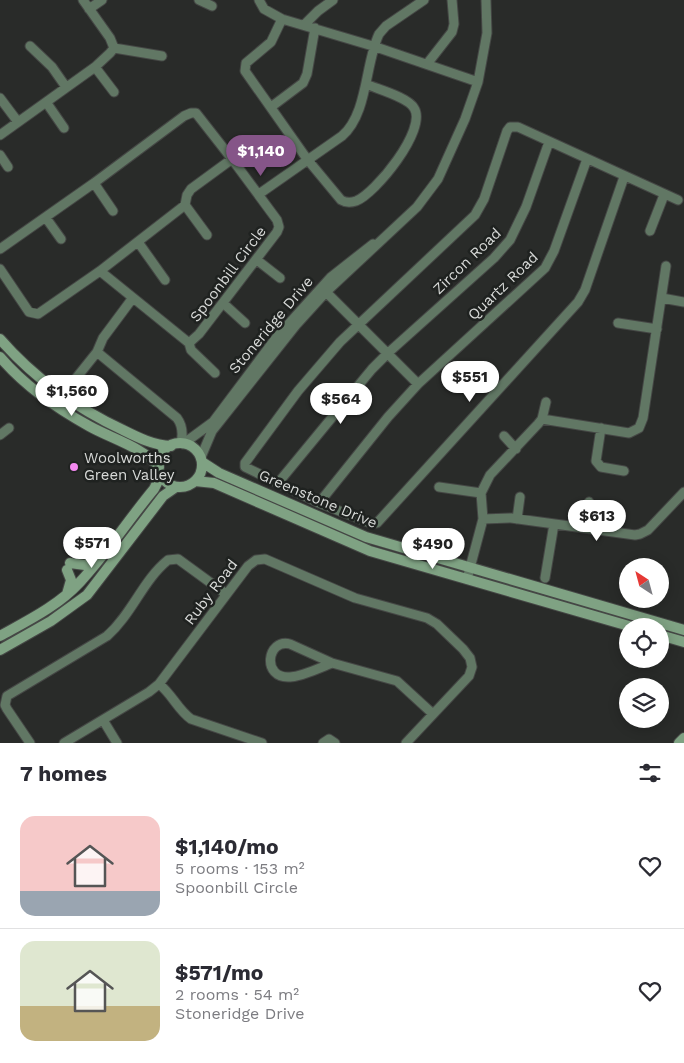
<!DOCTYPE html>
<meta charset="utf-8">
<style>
:root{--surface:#fff;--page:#f7f7f7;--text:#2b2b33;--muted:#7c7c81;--line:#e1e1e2;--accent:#855588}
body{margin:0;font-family:"Work Sans",sans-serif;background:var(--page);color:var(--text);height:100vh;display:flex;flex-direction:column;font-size:19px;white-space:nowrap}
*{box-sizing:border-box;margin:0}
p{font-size:16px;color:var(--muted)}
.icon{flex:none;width:28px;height:28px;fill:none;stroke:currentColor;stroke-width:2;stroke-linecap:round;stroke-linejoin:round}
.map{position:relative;height:743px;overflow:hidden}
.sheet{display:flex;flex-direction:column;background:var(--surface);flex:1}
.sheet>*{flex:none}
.needle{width:32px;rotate:324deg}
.buttons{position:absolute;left:619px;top:558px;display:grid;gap:10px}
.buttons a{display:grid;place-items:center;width:50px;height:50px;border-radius:50%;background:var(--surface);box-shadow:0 2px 12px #0003;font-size:25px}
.price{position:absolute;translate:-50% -42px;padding:0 11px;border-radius:18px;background:#fff;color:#222;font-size:16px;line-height:32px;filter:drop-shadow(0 1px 2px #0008)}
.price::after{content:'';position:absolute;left:50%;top:30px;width:15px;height:11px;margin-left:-8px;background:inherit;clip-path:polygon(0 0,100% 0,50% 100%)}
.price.current{background:var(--accent);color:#fff}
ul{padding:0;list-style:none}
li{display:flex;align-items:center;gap:15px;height:125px;padding:0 20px}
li+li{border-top:1px solid var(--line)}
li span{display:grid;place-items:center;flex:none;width:140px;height:100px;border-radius:15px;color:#555}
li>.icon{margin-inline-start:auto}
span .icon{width:60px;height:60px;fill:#fffc;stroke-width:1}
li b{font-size:21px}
h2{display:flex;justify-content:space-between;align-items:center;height:60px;padding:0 20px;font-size:21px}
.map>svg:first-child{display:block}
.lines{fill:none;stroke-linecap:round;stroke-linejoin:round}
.street-casing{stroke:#454745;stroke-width:11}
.secondary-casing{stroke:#454745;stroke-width:12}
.street{stroke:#617764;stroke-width:9}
.secondary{stroke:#7fa283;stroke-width:10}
.poi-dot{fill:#f489f0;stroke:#1f2220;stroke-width:2}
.labels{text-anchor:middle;stroke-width:5;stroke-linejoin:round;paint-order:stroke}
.street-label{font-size:15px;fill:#d8dad8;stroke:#1f2220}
.poi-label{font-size:15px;fill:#d8dad8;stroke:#1f2220;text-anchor:start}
</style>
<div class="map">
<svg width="684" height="743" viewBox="0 0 684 743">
<rect width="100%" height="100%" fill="#292b29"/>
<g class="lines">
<g class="street-casing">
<path id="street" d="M199 0 212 6
M259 0 264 9 282 19 376 47 478 82
M89 9 102 0
M282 19 271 42 246 63 245 71 307 159 341 200C346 203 350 203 356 201 375 194 428 129 414 108 408 97 377 89 366 84
M304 25 318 11 333 0
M30 46 52 67 66 87
M114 48 162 56
M427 64 452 32 454 24 452 0
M95 67 114 92
M0 98 18 122
M46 102 64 128
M271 107 303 83 307 74 315 28
M0 135 95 67 110 53 114 48 110 38 83 0
M0 155 8 167
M624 177 585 290 578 302 377 523H370L319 503 245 467V463L298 391 340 342 475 215 484 199 507 131 510 127H518L678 200
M94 183 113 211
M259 194 342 136C368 114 365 63 379 34L386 26 424 0
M46 218 61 239
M650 231 664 195
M207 235 185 205 187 195 191 189 232 159
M138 242 165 280
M0 249 94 183 184 116 191 113H196L232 159 277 220 279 227 277 232 199 334 189 343 100 271
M257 260 280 278
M0 269 29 312 38 314 100 271 185 205
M323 289 418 384
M662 298 684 302
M223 303 245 323
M618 323 657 329
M189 343 191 350 215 373
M97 352 177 418C183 426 183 434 181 443
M69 387 97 352 103 338 132 299
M542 419 629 433 639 428 643 418 666 266
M601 428 596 461 601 467 624 471
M0 435 9 428
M504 436 516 449
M183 444 213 422 276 338 331 277 373 244
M201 457 212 431 296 325 326 292 417 207 438 179 465 119 478 82 487 33 486 0
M278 483 372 369 388 353 494 258 510 240 526 207 549 142
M439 487 481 493 490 475 538 424 542 419 546 402
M319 503 388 417 418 384 545 268 554 251 587 159
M483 519 511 518 635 535 640 534 648 530 684 492
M517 519 520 497
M584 528 589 502
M545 578 554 524
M467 579 483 519 481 493
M332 663C319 668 304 676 290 677 261 679 267 638 290 644L332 663 397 681 433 714
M159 684C172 694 178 710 191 719L262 743
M103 720 117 743
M30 743 7 709 5 705 7 696 107 636C132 614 143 580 168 560L178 559 226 594
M64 743 149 692 159 684 248 566 256 560 265 559 355 598 427 618 437 624 463 649 470 658 472 667 469 676 406 743
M323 743 329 739 335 743"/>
</g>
<g class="secondary-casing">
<path id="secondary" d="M0 339C34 378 76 408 123 430 139 438 153 445 171 446
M0 357C24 385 56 408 89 426 112 439 141 446 159 467
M158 465a22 22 0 1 1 44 0a22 22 0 1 1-44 0Z
M202 462 219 473 366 537 684 630
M195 481 214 483 370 551 629 626
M70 563 85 565 98 559
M67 570 71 580 67 594
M660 635 684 642
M0 636C27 621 58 606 80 582 107 553 129 519 154 489L161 475
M0 650 51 621 87 595 163 496 176 487
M679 743 684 738"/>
</g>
<use href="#street" class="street"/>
<use href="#secondary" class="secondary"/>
</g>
<circle class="poi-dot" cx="74" cy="467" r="5"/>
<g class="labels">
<g class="street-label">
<text transform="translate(467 261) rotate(-44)" y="5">Zircon Road</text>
<text transform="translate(228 274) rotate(-53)" y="5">Spoonbill Circle</text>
<text transform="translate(503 286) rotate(-44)" y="5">Quartz Road</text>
<text transform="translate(271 325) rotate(-50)" y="5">Stoneridge Drive</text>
<text transform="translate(318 499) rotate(23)" y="5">Greenstone Drive</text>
<text transform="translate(211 592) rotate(-53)" y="5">Ruby Road</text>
</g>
<g class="poi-label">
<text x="84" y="463">Woolworths<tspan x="84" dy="17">Green Valley</tspan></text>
</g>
</g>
</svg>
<div class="buttons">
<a><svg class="needle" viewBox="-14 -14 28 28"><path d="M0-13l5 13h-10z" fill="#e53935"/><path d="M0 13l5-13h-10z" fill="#7c7c81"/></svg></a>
<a><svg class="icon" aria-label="locate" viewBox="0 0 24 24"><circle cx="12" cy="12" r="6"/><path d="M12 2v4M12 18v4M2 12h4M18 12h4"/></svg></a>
<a><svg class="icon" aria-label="layers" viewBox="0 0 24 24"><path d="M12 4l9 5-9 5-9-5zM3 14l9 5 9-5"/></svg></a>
</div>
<b class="price current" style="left:261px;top:177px">$1,140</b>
<b class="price" style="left:470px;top:403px">$551</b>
<b class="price" style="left:72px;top:417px">$1,560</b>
<b class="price" style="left:341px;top:425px">$564</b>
<b class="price" style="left:597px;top:542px">$613</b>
<b class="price" style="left:92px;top:569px">$571</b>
<b class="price" style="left:433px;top:570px">$490</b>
</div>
<section class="sheet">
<h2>7 homes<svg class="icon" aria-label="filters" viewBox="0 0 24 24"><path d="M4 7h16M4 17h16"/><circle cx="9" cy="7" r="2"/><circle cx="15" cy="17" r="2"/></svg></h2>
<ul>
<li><span style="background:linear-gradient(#f6c9c9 75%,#9aa5b1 0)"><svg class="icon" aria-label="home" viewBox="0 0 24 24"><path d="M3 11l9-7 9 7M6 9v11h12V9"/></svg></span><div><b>$1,140/mo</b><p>5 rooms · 153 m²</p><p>Spoonbill Circle</p></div><svg class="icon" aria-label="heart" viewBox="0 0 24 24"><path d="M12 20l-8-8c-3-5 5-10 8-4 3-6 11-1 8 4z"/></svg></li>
<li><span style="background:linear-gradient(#dfe7d0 65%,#c2b280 0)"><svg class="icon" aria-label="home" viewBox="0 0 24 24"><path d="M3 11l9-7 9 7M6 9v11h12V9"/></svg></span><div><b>$571/mo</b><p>2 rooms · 54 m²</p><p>Stoneridge Drive</p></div><svg class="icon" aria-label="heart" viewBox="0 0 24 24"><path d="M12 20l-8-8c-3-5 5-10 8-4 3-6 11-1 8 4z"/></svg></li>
</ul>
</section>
